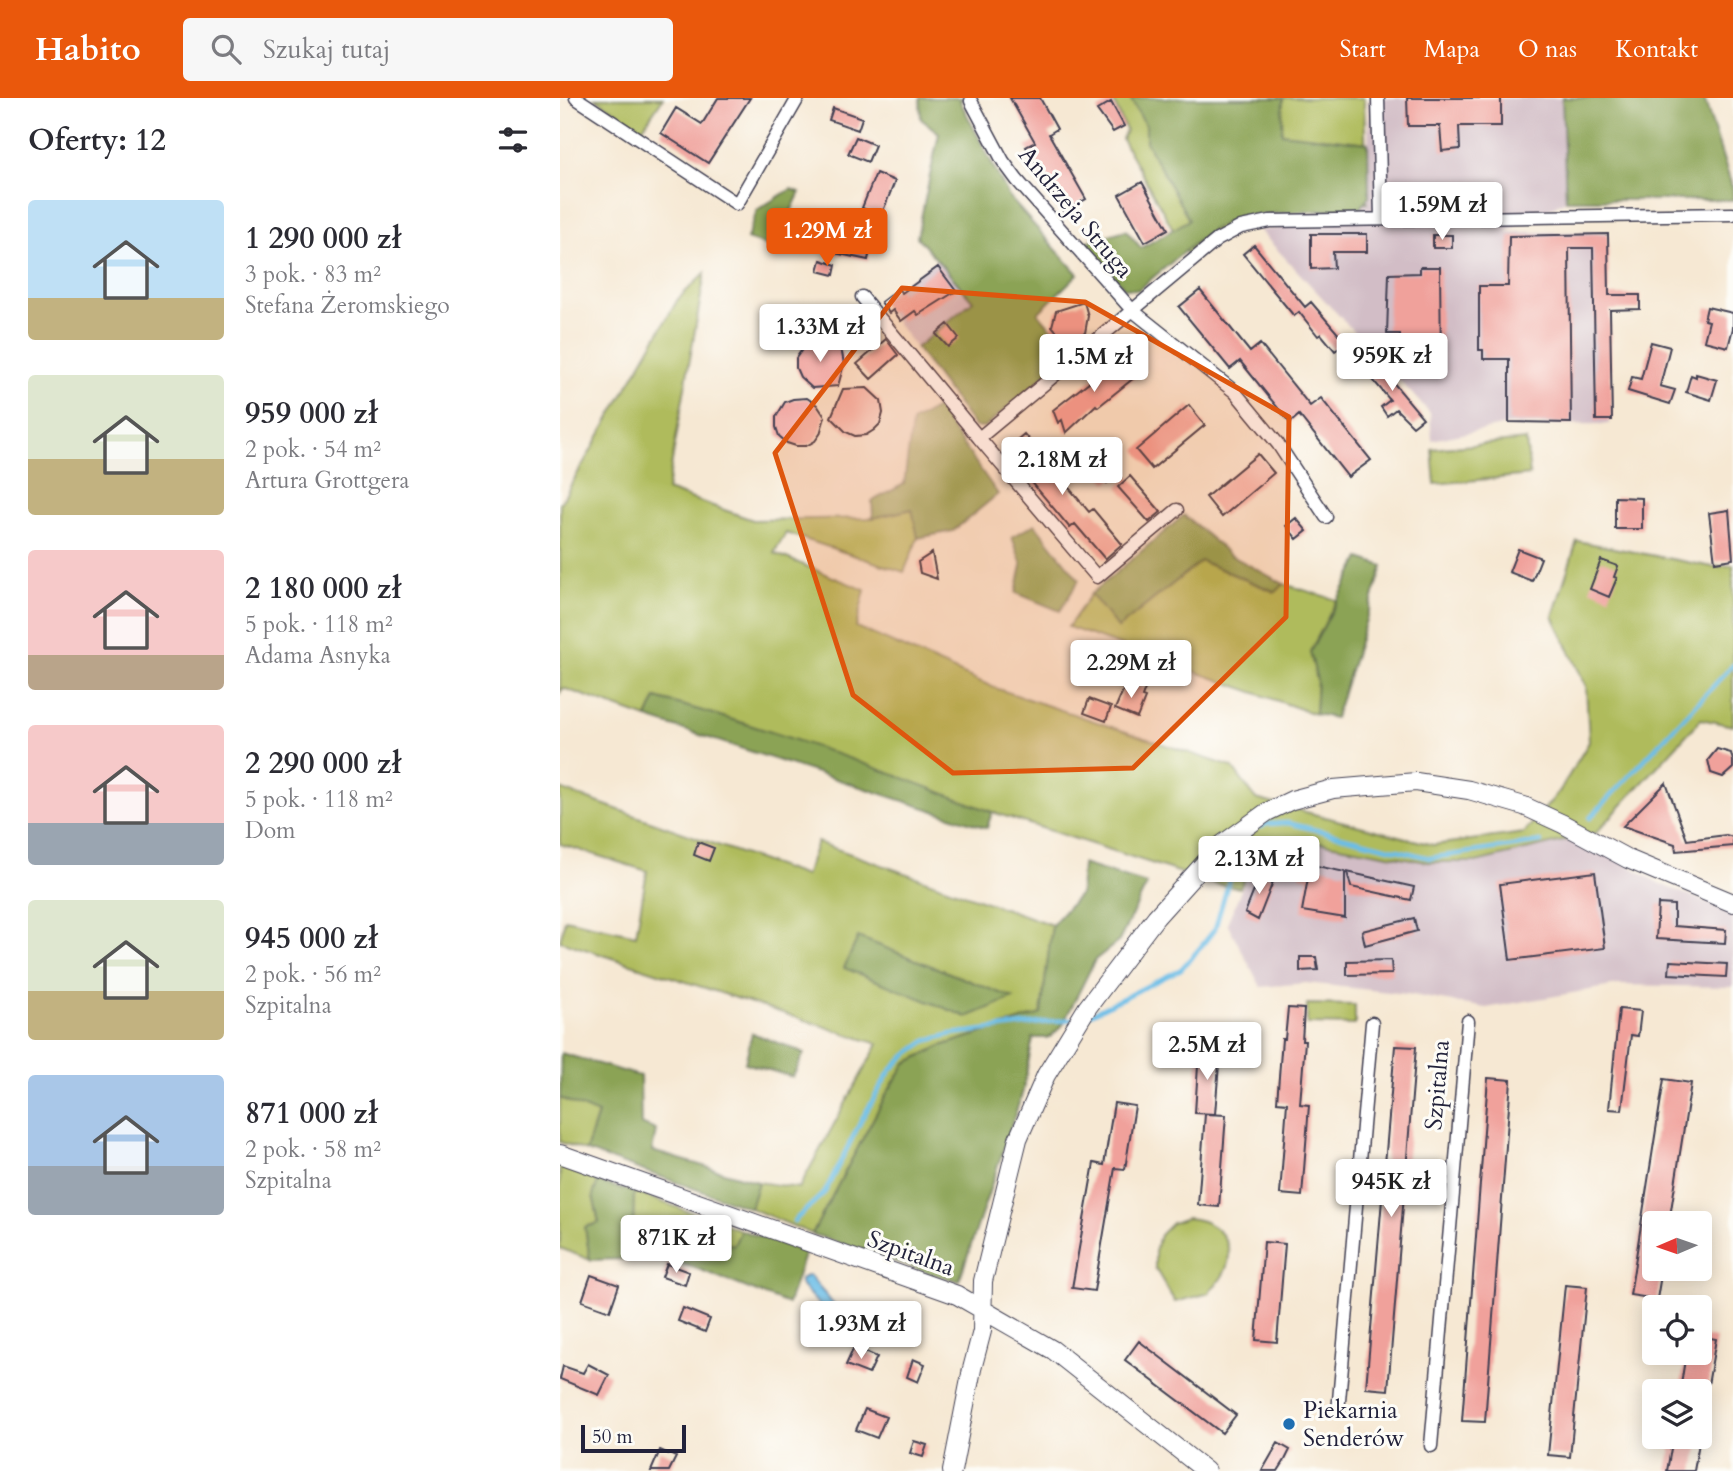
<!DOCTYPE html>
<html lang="pl">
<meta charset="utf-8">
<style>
:root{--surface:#fff;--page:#f7f7f7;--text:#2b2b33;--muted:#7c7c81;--accent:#ea580c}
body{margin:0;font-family:Cardo,serif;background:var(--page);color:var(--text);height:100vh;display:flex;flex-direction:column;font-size:26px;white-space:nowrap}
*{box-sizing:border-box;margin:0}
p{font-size:23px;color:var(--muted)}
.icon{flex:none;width:38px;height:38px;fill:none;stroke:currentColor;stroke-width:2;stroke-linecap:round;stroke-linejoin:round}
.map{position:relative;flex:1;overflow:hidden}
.drawer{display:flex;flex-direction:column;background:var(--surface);width:560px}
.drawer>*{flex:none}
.needle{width:46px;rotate:268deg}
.fabs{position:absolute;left:1082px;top:1113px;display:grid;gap:14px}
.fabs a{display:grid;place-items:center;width:70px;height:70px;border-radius:7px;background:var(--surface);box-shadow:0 4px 18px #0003;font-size:35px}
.scale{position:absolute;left:21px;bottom:18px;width:105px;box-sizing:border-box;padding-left:7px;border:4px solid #22223b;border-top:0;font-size:19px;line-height:24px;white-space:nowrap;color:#22223b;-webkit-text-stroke:5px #fdfcf7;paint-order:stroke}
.price{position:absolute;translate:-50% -60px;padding:0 16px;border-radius:7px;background:#fff;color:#222;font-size:23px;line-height:46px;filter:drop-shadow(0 2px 4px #0008)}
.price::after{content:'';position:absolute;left:50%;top:42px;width:21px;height:16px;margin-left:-10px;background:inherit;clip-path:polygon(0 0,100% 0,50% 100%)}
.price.on{background:var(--accent);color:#fff}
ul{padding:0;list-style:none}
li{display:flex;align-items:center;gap:21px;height:175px;padding:0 28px}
li span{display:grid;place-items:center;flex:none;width:196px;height:140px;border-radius:7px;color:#555}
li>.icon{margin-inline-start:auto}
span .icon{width:84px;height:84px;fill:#fffc;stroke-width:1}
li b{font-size:30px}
h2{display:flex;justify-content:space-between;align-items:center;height:84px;padding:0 28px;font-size:30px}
header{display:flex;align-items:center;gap:42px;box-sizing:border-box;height:98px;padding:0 35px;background:var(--accent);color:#fff}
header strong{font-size:33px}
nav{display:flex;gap:38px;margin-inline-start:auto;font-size:24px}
.search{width:490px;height:63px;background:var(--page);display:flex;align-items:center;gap:18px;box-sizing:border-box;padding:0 24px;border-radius:7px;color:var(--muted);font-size:26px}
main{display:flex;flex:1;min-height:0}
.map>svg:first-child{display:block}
.industrial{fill:#d2bdc6}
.green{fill:#afbb5c;stroke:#686e4c;stroke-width:2}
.forest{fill:#8ba354;stroke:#566248;stroke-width:2}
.water{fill:#6bbde7;stroke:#467091;stroke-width:2}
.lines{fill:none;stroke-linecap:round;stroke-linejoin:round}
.stream{stroke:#6bbde7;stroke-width:4.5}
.building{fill:#f0a19b}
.street-casing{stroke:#424052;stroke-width:15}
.secondary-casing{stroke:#424052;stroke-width:20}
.street{stroke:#fff;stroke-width:12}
.secondary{stroke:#fff;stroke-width:18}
.marked{fill:#de560e;fill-opacity:0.2;stroke:#de560e;stroke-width:5;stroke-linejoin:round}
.poi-dot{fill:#1f6fb2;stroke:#fdfcf7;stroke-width:2.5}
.labels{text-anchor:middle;stroke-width:6;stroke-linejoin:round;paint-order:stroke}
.street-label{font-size:24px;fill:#22223b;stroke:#fdfcf7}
.poi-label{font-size:24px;fill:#22223b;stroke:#fdfcf7;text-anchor:start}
</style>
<header>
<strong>Habito</strong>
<div class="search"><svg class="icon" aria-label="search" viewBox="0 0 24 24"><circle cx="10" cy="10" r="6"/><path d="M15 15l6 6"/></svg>Szukaj tutaj</div>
<nav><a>Start</a><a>Mapa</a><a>O nas</a><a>Kontakt</a></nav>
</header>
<main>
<section class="drawer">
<h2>Oferty: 12<svg class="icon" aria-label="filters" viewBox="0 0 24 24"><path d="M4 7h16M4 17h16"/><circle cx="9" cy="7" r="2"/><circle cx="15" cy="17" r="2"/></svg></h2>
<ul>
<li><span style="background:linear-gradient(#bfe0f5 70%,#c2b280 0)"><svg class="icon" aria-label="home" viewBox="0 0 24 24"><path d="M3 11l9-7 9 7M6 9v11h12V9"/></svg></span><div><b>1 290 000 zł</b><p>3 pok. · 83 m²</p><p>Stefana Żeromskiego</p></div></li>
<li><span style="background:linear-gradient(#dfe7d0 60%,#c2b280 0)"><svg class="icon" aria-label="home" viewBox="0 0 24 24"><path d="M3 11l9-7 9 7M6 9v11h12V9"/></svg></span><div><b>959 000 zł</b><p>2 pok. · 54 m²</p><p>Artura Grottgera</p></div></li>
<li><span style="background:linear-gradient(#f6c9c9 75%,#b9a48a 0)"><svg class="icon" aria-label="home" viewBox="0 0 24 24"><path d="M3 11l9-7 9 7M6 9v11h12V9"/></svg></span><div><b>2 180 000 zł</b><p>5 pok. · 118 m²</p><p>Adama Asnyka</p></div></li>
<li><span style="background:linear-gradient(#f6c9c9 70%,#9aa5b1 0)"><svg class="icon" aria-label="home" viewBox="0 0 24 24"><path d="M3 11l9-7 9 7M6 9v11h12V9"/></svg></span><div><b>2 290 000 zł</b><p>5 pok. · 118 m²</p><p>Dom</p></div></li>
<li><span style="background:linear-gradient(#dfe7d0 65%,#c2b280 0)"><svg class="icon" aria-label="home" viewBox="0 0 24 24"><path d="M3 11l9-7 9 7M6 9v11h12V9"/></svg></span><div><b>945 000 zł</b><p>2 pok. · 56 m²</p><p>Szpitalna</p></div></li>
<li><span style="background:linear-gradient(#a9c7e8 65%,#9aa5b1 0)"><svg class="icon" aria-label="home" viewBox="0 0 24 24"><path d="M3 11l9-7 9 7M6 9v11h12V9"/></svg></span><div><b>871 000 zł</b><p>2 pok. · 58 m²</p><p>Szpitalna</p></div></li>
</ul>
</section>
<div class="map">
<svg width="1173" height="1373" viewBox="0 0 1173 1373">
<rect width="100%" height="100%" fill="#fdfcf7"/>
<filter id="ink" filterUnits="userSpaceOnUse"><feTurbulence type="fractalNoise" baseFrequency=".0143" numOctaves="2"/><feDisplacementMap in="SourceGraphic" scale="14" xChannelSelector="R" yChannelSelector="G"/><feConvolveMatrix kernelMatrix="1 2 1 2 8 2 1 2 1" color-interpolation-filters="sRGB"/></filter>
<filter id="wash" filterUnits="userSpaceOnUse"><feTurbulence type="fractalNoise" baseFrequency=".00686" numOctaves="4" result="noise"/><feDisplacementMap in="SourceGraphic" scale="28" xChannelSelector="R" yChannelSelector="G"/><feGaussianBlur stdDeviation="1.57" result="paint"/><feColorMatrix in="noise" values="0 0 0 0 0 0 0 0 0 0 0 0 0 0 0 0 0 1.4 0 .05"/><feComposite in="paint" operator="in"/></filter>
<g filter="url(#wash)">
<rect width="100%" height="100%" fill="#f6e8d3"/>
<path class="industrial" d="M808 0H1002L1006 102 946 134H1047L1049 326 947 327 872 342 870 315 699 132 716 131 800 109 809 98Z
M379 161 413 203 356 250 319 202Z
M1018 738 1102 787 1173 814V889L1058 887 926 910 847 896 746 885 701 889 667 825 699 750 736 740 867 764Z"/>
<path class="green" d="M35 0H103L82 31Z
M552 0H804L807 105 690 112 631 163 562 41 566 32Z
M145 175 107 392 193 422 313 420 353 411 358 440 344 474 226 435 214 455 305 492 296 529 435 590 672 669 696 701 873 747 964 735 999 694 1029 644 1026 588 993 518 1017 443 1153 469 1173 467V628L1141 621 1036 735 916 764H867L736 740 699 750 680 790 656 786 432 714 369 690 96 600 87 620 3 590 0 595V406L118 201Z
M966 342 970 377 875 386 872 351Z
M641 463 715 494 724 486 777 502 750 554 757 582 755 616 508 529 531 496 558 530Z
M0 691 245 778 257 744 492 827 481 916 381 948 346 965 326 997 252 1136 190 1110 198 1084 239 1090 318 946 0 843 5 821 76 837 87 773 0 746Z
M747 906 795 907V927L747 926Z
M0 1000 38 1015 26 1053 0 1044Z
M0 1062 38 1084 33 1097 39 1125 25 1129 30 1162 0 1150Z
M74 1094 181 1132 174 1147 73 1132Z
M627 1120C671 1123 683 1165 650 1192V1195L615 1204 595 1170V1153L600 1137 612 1125Z"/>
<path class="forest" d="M360 0H403L400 3 449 99 518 176 478 215 512 254 425 329H415L356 250 413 203 357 139 379 35 361 21Z
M570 0H723L722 35 808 45 809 98 800 110 678 118 648 134 578 192 564 190 525 144 566 132 581 150 629 122 586 44V28Z
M1002 0H1144L1173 92V102H1006Z
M231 91 240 94 214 150 187 141 197 112Z
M377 310 438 396 393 433 358 440 352 411 313 420 312 403 344 386 352 324Z
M624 417 670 457 724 486 716 494 641 463 558 530 531 496Z
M475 426 519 482 500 513 456 495 462 467 452 439Z
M800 460 823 468 775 620 755 616 757 582 750 554Z
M96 600C210 630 322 671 432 714L427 730 87 620Z
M522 766 587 786 559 843 535 862 502 928 489 940H473L463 993 399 1183 372 1176 252 1136 326 997 346 965 381 948 481 916 492 827 520 796Z
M298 839 453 900 407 919 284 870Z
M192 935 244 955 233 979 185 965Z
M1 955 80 978 81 1026 96 1032 92 1053 198 1084 190 1110 26 1053 38 1016 0 1000Z
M38 1084 74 1094 73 1132 174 1147 181 1132 245 1154 228 1206 133 1169 101 1160 30 1162 25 1129 39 1125 33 1097Z"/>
<path class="water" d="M249 1177 278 1212 275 1215 272 1211 261 1209 240 1186V1181Z"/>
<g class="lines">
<path class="stream" d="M1030 720 1173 567
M701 729 706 726 728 725 870 760 981 744
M531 916 621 871 639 851 655 831 671 775 687 736
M234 1123 265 1094 303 1019 330 973 345 958 366 943 392 936 512 921"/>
</g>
<g id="blocks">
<path class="building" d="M158 0H190L148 65 101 35 116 10 142 26Z
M450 0H480L497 31 489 36 526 101 503 114 466 49 475 44Z
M847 0H941V28H899L900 51 882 53 880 28H848Z
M551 4 564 28 553 34 537 12Z
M273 10 302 20 298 32 269 22Z
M296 39 315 47 308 64 288 56Z
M316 75 335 83 321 118 302 110Z
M582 84 608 131 585 144 559 97Z
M751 136H807V154H773L774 170 751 171Z
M1048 136 1049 197H1080V211L1050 212 1052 322H1036L1033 150H1009L1011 325 949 324V261H923V252H919V188H948L949 138Z
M873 137H892V150H873Z
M273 140 311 148 308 162 270 154Z
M694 147 745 209 751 204 786 245 775 253 761 236 758 238 739 214 734 218 683 156Z
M261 162 276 167 274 177 258 173Z
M378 169 396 193 358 217 355 213 341 223 333 212 329 215 321 204 338 191 342 195Z
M860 169H880L881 267H840V236H827L829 176 860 175Z
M640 192 690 254 700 246 750 308 761 300 811 362 788 379 739 317 730 325 680 263 670 271 619 209Z
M524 204 528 218 525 235 510 241H503L492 228 496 213Z
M1147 209 1173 215V230L1168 249 1144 243 1149 223 1144 222Z
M388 226 399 240 388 249 376 236Z
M264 241 277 249 282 255 284 266 278 288 252 290 240 279 236 270V260L246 246 254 242Z
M326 241 338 257 311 281 297 266Z
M1091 244 1110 249 1100 288 1115 292 1110 306 1068 293 1072 279 1081 281Z
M811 258 863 320 853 328 836 311 827 318 821 309 830 302 803 270 804 265Z
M561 259 575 279 538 309 536 307 506 335 502 322 498 325 493 312Z
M1136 276 1157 282 1151 302 1126 294 1131 277 1136 279Z
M307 290 321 303 323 315 320 326 314 332 306 337 295 338 286 334 271 319 283 291Z
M247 300 257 307 265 319 260 336 255 343 246 348H236L227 345 219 338 216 329V319L225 304 233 301Z
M629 307 645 327 592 371 576 352Z
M464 336 529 414 533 411 562 446 545 461 515 426 510 430 445 352Z
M539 356 557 377 547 385 529 364Z
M698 356 714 375 662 419 646 399Z
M570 378 601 414 589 424 558 389Z
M1055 399 1082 400V431H1055Z
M1169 412 1173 461 1155 464 1149 415Z
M736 420 747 433 737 441 726 428Z
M958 451 981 460 972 483 949 474Z
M372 455 377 481 360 475 358 464Z
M1041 462 1058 468 1054 479 1057 480 1049 499 1030 491Z
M567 583 585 591 582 599 585 600 577 620 555 611Z
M529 601 551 609 546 623 524 615Z
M1157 651 1171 655 1173 663V670L1163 679 1151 675 1148 662Z
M1106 685 1127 742 1166 737 1173 739V748L1116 753 1115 746 1063 728Z
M138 744 154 750 149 763 134 757Z
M743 765 785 774V820L742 813 748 780 740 778Z
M787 774 854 789 851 802 791 789Z
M1035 774 1045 850 950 862 940 786Z
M701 775 714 781 698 822 685 815Z
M1098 806 1114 807V828L1166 832 1165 845 1096 841Z
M854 820 857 833 805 847 802 833Z
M740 859H756L758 872 740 873Z
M831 862 832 876 787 877V863Z
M1110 863 1167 866 1166 879 1109 876Z
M728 910 744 911 742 943H745L740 1006 749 1007 742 1098 720 1096 727 1005 717 1004 722 941H725Z
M1059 911 1081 913 1078 938 1071 937 1062 1012 1049 1011Z
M835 948 856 949 828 1292 806 1290Z
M639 952 660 954 655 1016 635 1015Z
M928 980 951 982 925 1324 902 1323Z
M1104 981 1131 985 1109 1125H1094V1171H1102L1097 1201 1070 1197Z
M554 1005 575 1008 565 1071 555 1070 534 1193 512 1190 534 1065 544 1067Z
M645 1016 666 1017 659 1109 638 1107Z
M704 1144 725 1146 717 1244 696 1242Z
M107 1166 129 1174 125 1187 102 1179Z
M31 1177 59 1187 50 1213 22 1203Z
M1005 1187 1027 1189 1010 1359 988 1357Z
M123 1210 150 1221 145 1234 118 1223Z
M1139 1238 1156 1241 1147 1293H1120L1126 1255H1139Z
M579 1243 676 1317 662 1335 565 1262Z
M294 1249 317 1259 309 1276 286 1267Z
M353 1261 365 1266 358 1284 347 1279Z
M28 1266 49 1277 39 1297 0 1281 3 1268 23 1275Z
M305 1311 326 1319 317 1340 296 1332Z
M1113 1339H1140L1134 1373H1107Z
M354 1343 367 1347 363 1359 350 1355Z
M718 1345 730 1352 725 1362 718 1373H702Z
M100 1352 116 1359 109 1373H91Z"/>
</g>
</g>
<g filter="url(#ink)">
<use href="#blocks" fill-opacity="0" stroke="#424052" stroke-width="2"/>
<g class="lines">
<g class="street-casing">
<path id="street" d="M16 0 177 106 238 0
M818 0 821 120
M411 3 443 63 457 82 572 212 675 294 718 346 766 419
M302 199 419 340 657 142 681 129 710 123 1173 116
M419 340 537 479 617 412
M778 1314 812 925
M871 1348 908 923"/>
</g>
<g class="secondary-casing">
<path id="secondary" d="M0 1056 397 1197 493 1252 646 1373
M392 1373 412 1271 422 1233 423 1183 458 1041 486 977 527 910 596 819 660 748 707 714 732 702 773 691 856 684 909 692 964 708 1003 726 1068 761 1173 805"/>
</g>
<use href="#street" class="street"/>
<use href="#secondary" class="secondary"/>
</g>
</g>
<path class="marked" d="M342 190 525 204 729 319 726 519 573 670 393 675 293 597 215 355Z"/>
<circle class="poi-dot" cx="729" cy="1326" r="7"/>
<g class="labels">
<g class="street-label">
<text transform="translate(516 114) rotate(50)" y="8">Andrzeja Struga</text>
<text transform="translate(877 987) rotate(-85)" y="8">Szpitalna</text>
<text transform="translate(351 1155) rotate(20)" y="8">Szpitalna</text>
</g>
<g class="poi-label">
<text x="743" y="1320">Piekarnia<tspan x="743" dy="28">Senderów</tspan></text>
</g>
</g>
</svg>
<div class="fabs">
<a><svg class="needle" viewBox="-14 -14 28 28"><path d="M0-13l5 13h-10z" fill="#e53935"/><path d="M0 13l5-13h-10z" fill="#7c7c81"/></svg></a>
<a><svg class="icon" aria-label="locate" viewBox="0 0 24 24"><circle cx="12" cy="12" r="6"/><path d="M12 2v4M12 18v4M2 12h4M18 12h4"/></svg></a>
<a><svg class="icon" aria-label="layers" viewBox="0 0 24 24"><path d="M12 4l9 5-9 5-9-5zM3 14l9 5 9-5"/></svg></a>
</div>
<div class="scale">50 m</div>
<b class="price" style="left:882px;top:144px">1.59M zł</b>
<b class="price on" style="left:267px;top:170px">1.29M zł</b>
<b class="price" style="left:260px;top:266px">1.33M zł</b>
<b class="price" style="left:832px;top:295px">959K zł</b>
<b class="price" style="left:534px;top:296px">1.5M zł</b>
<b class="price" style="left:502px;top:399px">2.18M zł</b>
<b class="price" style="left:571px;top:602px">2.29M zł</b>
<b class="price" style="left:699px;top:798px">2.13M zł</b>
<b class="price" style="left:647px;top:984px">2.5M zł</b>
<b class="price" style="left:831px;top:1121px">945K zł</b>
<b class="price" style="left:116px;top:1177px">871K zł</b>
<b class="price" style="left:301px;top:1263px">1.93M zł</b>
</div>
</main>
